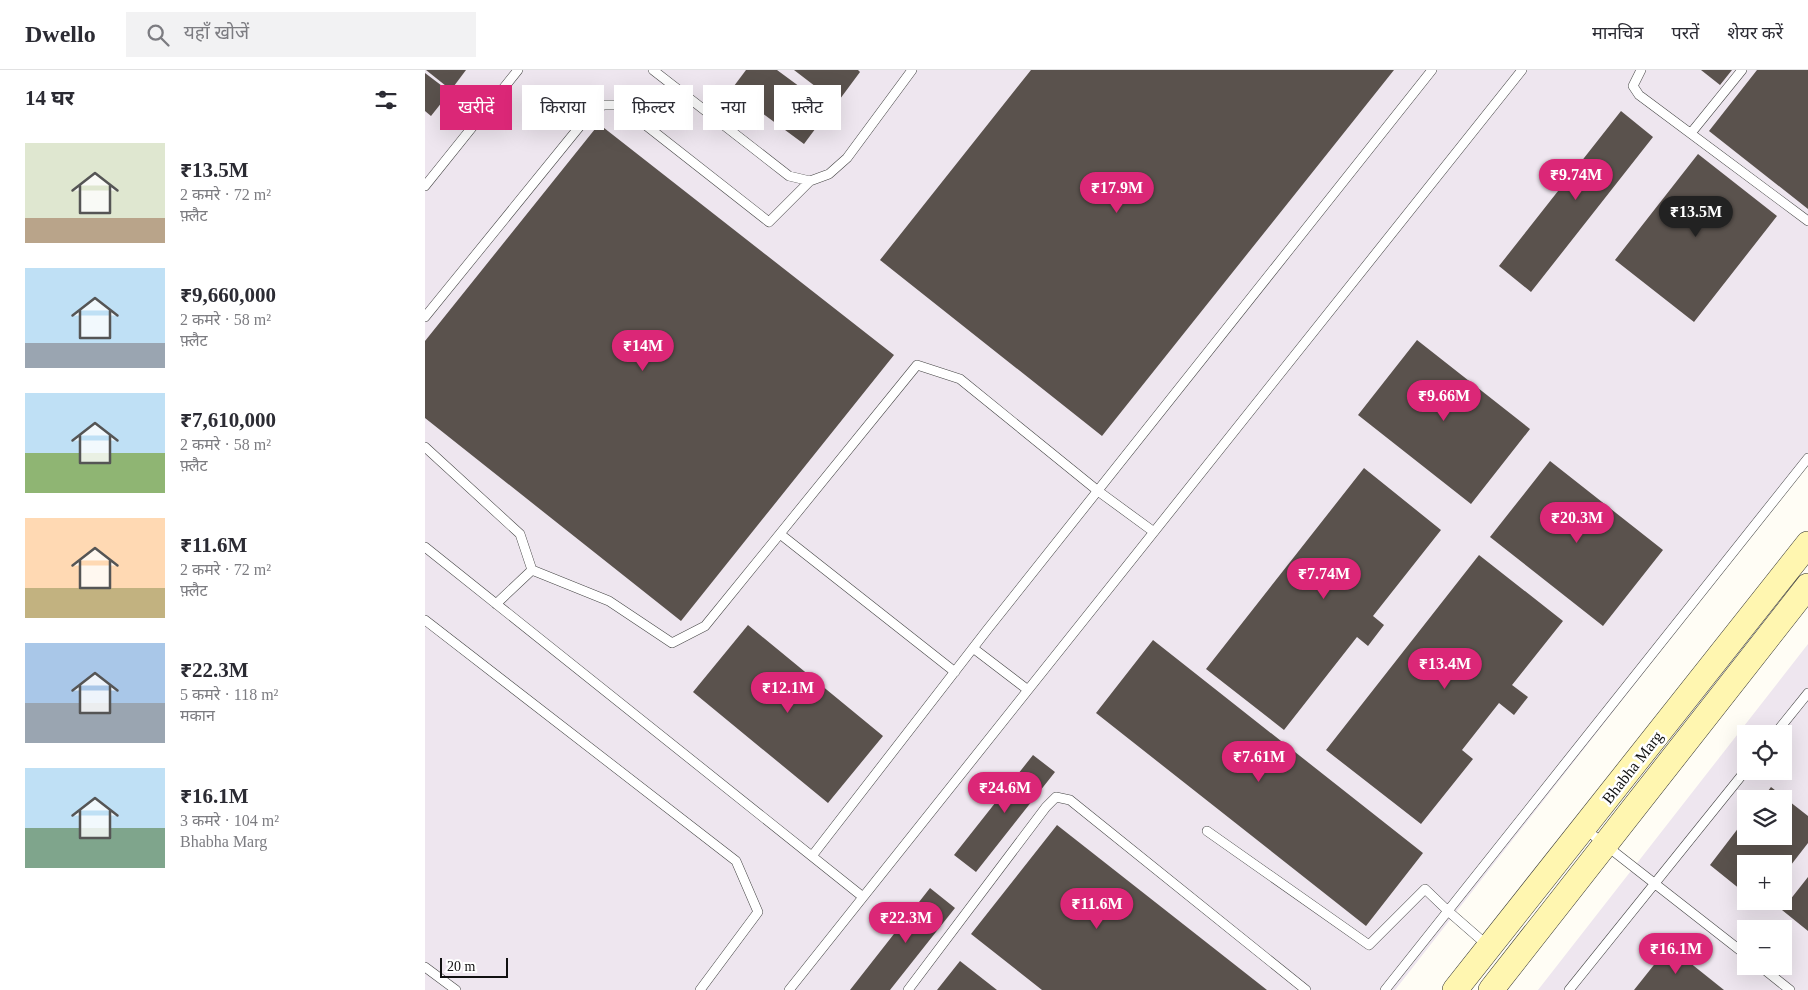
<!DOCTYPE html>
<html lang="hi">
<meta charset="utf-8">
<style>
:root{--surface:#fff;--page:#f2f2f3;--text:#2b2b33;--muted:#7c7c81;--line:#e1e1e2;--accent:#db2777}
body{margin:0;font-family:"Times New Roman","Noto Sans Devanagari",serif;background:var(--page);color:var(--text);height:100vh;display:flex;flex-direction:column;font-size:19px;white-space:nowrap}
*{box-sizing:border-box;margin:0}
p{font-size:16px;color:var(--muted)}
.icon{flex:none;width:28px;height:28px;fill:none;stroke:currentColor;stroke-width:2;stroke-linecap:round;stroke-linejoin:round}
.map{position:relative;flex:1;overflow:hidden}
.panel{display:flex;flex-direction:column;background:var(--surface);width:425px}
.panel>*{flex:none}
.hud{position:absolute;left:15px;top:15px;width:475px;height:45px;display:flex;gap:10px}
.fabs{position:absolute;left:1312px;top:655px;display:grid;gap:10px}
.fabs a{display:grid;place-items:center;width:55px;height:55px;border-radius:0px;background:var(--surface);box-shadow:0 5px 20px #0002;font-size:25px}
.scale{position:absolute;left:15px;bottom:12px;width:68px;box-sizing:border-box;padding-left:5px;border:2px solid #111;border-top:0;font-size:14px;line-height:18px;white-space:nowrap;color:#111;-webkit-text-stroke:4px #fff;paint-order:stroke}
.price{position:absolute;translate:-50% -42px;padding:0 11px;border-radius:18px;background:var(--accent);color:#fff;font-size:16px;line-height:32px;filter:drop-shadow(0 1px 2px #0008)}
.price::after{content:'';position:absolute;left:50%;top:30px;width:15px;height:11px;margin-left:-8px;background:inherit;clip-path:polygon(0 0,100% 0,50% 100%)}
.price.on{background:#222;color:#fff}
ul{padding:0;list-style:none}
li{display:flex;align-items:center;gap:15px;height:125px;padding:0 25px}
li span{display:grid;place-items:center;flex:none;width:140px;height:100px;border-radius:0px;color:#555}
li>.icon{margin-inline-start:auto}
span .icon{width:60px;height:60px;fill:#fffc;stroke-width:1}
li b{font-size:21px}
h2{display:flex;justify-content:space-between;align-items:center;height:60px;padding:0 25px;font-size:21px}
.chip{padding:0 18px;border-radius:0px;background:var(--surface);box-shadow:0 5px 20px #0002;font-size:18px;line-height:45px}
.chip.on{background:var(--accent);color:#fff}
header{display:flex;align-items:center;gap:30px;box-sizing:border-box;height:70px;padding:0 25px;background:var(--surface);border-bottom:1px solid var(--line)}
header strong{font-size:24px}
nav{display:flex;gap:28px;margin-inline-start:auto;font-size:18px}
.search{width:350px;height:45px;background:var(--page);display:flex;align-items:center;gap:12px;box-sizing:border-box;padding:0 18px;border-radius:0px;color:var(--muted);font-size:19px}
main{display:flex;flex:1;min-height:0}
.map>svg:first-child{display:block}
.industrial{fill:#eee6ef;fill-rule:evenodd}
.building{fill:#5a524d}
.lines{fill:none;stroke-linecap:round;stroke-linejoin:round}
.lane-casing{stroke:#444;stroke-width:10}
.secondary-casing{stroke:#333;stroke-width:26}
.lane{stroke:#fff;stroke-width:9}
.secondary{stroke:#fff6b0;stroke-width:25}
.labels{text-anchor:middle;stroke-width:5;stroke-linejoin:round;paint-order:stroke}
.street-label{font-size:16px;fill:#111;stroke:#fff}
</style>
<header>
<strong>Dwello</strong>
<div class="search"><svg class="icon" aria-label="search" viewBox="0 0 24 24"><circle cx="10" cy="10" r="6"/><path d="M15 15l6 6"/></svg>यहाँ खोजें</div>
<nav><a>मानचित्र</a><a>परतें</a><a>शेयर करें</a></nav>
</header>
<main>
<section class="panel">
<h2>14 घर<svg class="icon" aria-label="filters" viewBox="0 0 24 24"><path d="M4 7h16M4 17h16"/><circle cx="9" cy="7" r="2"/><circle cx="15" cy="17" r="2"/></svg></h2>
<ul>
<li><span style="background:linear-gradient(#dfe7d0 75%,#b9a48a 0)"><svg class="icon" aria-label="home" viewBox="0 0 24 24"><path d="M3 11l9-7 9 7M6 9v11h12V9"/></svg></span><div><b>₹13.5M</b><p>2 कमरे · 72 m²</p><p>फ़्लैट</p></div></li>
<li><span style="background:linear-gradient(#bfe0f5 75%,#9aa5b1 0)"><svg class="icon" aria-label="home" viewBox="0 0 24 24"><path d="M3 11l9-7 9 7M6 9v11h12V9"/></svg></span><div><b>₹9,660,000</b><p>2 कमरे · 58 m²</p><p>फ़्लैट</p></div></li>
<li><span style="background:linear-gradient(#bfe0f5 60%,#8fb573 0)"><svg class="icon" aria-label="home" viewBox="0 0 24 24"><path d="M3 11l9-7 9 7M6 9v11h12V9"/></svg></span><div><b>₹7,610,000</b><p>2 कमरे · 58 m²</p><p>फ़्लैट</p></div></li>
<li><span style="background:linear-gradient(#ffd9b3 70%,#c2b280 0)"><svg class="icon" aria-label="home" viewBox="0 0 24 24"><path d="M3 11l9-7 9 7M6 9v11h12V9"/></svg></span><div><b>₹11.6M</b><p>2 कमरे · 72 m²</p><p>फ़्लैट</p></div></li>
<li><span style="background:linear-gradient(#a9c7e8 60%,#9aa5b1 0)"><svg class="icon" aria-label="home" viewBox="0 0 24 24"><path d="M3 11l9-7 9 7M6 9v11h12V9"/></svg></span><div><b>₹22.3M</b><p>5 कमरे · 118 m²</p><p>मकान</p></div></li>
<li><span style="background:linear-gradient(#bfe0f5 60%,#7fa58c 0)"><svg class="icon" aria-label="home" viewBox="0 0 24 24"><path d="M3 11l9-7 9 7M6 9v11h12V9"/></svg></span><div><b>₹16.1M</b><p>3 कमरे · 104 m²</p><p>Bhabha Marg</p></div></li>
</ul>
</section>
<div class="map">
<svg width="1383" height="920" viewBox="0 0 1383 920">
<rect width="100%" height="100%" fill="#fffdf5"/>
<path class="industrial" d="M0 0H1383V393L970 920H0Z
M1383 574V920H1113ZM1321 664H1359V701H1321ZM1321 729H1359V766H1321ZM1321 794H1359V831H1321ZM1321 859H1359V896H1321Z"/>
<path class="building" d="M1 0H41L26 20Z
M321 0H352L405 39 379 74 306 20Z
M369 0H433L435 2 412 33Z
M606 0H969L677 366 455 190Z
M1276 0H1307L1295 15Z
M1332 0H1383V139L1284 61Z
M0 3 25 22 6 46 0 41Z
M1196 41 1228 67 1106 222 1074 196Z
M174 54 469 285 256 551 0 348V271Z
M1273 84 1352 146 1269 252 1190 190Z
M992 270 1105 359 1046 434 933 345Z
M1125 391 1238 480 1178 556 1065 467Z
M939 398 1016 460 948 546 959 555 943 576 932 567 859 660 781 599Z
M1054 485 1138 551 1087 615 1103 627 1089 645 1074 633 1037 680 1048 689 996 754 901 680Z
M323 555 458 666 403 733 268 622Z
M728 570 998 783 941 856 671 643Z
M608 685 630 702 551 802 529 785Z
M1346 717 1383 746V773L1359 804V794H1321V824L1285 795 1321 748V766H1359V729H1337Z
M632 755 842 920H617L546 864Z
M1383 807V861L1357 840Z
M505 818 530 838 465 920H425Z
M1244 876 1299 920H1209Z
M535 891 572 920H512Z"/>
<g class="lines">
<g class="lane-casing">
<path id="lane" d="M228 0 364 106 385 111 404 104 422 88 487 0
M1216 0 1208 16 1214 25 1383 151
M1266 63 1317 0
M0 116 93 0
M0 247 168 40 179 35H195L344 152 385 111
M0 377 95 464 107 500 71 534
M355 464 530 602
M0 477 438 827
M107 500 184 531 247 573 280 556 492 295 535 309 673 421 729 462
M0 550 311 791 333 842 275 920
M548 578 603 620
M1350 664 1383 623
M1160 759 1321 885
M782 761 944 875 1000 819 1023 841 1062 875
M387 786 562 560 1007 0
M1335 896 1365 920
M0 897 31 920
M364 920 1097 0
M483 920 621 737 631 727 645 730 881 920
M960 920 1383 388
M1144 920 1321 700"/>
</g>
<g class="secondary-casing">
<path id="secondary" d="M1030 920 1383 474
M1066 920 1383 516"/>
</g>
<use href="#lane" class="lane"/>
<use href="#secondary" class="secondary"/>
</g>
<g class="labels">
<g class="street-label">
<text transform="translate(1207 697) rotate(-52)" y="6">Bhabha Marg</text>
</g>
</g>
</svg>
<div class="fabs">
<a><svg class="icon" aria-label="locate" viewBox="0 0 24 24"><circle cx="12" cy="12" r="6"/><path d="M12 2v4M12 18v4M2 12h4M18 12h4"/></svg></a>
<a><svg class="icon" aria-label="layers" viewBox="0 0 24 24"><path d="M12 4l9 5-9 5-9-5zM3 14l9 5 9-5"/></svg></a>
<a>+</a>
<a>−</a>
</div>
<div class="scale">20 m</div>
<b class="price" style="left:1151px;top:131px">₹9.74M</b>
<b class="price" style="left:692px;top:144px">₹17.9M</b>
<b class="price on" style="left:1271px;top:168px">₹13.5M</b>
<b class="price" style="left:218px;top:302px">₹14M</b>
<b class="price" style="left:1019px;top:352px">₹9.66M</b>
<b class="price" style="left:1152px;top:474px">₹20.3M</b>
<b class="price" style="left:899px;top:530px">₹7.74M</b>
<b class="price" style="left:1020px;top:620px">₹13.4M</b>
<b class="price" style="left:363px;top:644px">₹12.1M</b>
<b class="price" style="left:834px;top:713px">₹7.61M</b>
<b class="price" style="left:580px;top:744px">₹24.6M</b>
<b class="price" style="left:672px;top:860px">₹11.6M</b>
<b class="price" style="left:481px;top:874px">₹22.3M</b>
<b class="price" style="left:1251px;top:905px">₹16.1M</b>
<div class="hud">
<a class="chip on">खरीदें</a>
<a class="chip">किराया</a>
<a class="chip">फ़िल्टर</a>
<a class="chip">नया</a>
<a class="chip">फ़्लैट</a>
</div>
</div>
</main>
